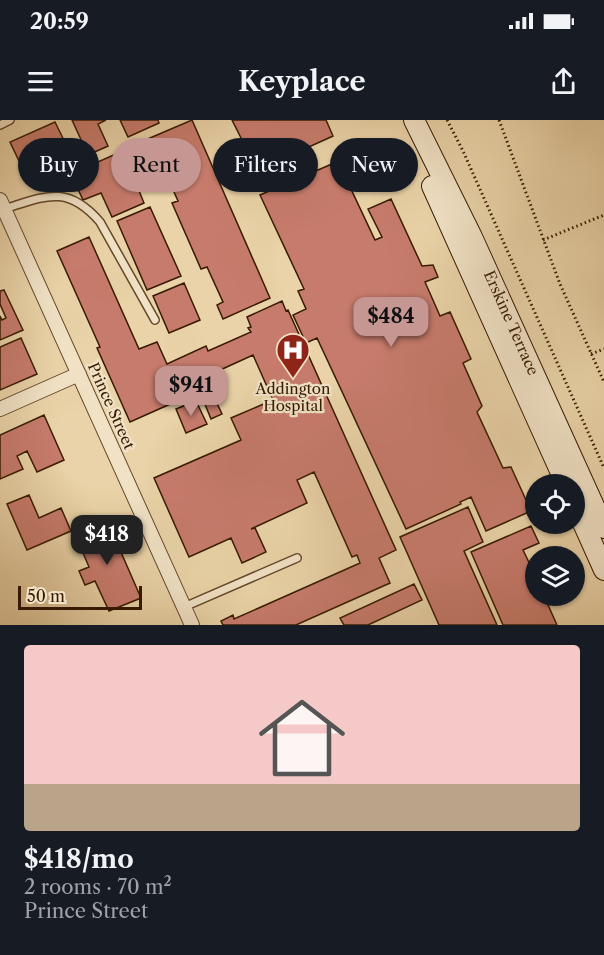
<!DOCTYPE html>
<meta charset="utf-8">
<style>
:root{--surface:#171b24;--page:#20242c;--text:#f1f3f6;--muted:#9ea1a6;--line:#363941;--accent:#c59692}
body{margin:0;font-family:"Libre Caslon Text",serif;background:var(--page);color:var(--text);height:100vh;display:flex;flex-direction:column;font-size:22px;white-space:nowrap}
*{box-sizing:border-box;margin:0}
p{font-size:20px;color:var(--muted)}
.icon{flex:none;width:33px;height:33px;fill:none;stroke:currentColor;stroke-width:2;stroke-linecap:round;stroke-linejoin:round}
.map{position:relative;height:505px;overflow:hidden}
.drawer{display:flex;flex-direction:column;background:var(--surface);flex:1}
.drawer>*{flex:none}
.banner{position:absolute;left:18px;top:18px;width:568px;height:54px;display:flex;gap:12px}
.fabs{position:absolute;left:525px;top:354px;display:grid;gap:12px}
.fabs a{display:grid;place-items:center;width:60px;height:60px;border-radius:50%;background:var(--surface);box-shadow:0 2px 4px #0004;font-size:30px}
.scale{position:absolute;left:18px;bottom:15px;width:124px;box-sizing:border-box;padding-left:6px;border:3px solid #371a00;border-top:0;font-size:16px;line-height:21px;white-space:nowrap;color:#371a00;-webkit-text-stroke:4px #f1e2c6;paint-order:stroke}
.price{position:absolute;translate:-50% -51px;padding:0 14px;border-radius:12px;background:var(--accent);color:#111;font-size:20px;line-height:39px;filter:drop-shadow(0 2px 3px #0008)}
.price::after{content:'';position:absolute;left:50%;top:36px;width:18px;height:14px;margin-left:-9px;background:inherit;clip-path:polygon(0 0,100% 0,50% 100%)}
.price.current{background:#222;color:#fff}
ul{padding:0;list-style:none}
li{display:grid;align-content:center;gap:12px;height:318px;padding:0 24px}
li+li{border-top:2px solid var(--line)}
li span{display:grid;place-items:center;height:186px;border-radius:6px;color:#555}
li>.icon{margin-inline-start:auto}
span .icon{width:108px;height:108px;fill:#fffc;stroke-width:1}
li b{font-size:26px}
.tag{padding:0 21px;border-radius:27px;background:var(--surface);box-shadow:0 2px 4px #0004;font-size:21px;line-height:54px}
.tag.current{background:var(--accent);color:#111}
.status{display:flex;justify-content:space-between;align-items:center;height:42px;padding:0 30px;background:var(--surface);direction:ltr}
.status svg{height:16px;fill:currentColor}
header{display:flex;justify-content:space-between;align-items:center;height:78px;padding:0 24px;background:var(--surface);font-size:27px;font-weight:700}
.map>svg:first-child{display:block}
.building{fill:#c77b6c;stroke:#371a00;stroke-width:1.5}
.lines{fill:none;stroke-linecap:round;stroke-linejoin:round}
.lane-casing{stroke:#64482a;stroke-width:10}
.street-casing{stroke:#64482a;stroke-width:16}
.secondary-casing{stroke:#371a00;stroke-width:22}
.path{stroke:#371a00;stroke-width:3;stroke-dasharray:1.5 3;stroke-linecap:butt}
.lane{stroke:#f1e2c6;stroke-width:7}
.street{stroke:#f1e2c6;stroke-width:14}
.secondary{stroke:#f1e2c6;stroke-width:20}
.labels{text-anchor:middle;stroke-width:4.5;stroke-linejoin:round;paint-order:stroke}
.street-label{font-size:15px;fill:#371a00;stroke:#f1e2c6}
.poi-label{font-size:15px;fill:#371a00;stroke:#f1e2c6}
</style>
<div class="status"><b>20:59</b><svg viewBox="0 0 49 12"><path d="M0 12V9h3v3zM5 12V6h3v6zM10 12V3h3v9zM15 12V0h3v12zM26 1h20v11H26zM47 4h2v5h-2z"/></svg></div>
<header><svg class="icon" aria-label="menu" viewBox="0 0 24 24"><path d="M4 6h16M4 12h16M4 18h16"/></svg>Keyplace<svg class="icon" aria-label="share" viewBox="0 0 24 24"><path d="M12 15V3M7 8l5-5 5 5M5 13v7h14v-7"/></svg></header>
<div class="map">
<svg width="604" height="505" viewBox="0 0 604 505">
<rect width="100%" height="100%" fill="#ead3a8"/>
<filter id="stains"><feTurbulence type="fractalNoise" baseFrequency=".00333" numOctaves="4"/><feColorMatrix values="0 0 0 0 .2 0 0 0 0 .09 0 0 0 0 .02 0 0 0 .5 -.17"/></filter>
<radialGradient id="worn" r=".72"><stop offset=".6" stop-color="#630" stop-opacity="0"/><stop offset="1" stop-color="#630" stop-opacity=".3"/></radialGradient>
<path class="building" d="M72 0H106L98 4 108 26 88 35Z
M120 0H158L159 3 128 17Z
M192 0 270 178 223 199 217 185 223 182 207 147 201 149 172 83 178 81 158 36 151 38 143 21Z
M232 0H326L333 16 238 59 229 41 248 32Z
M55 2 75 43 30 64 10 22Z
M129 28 138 48 131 51 144 83 112 97 101 73 83 80 71 54Z
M362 31 375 58 351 69 375 120 382 117 368 89 391 79 422 146 433 145 438 157 425 162 440 196 450 192 471 239 463 243 482 286 477 292 503 348 511 347 531 391 486 411 471 377 460 382 461 384 406 409 317 218 306 223 293 195 306 189 298 171 304 169 260 75Z
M150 87 181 156 147 170 117 101Z
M89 117 139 229 157 222 167 244 206 226 208 231 251 212 248 208 251 207 247 197 282 181 286 191 288 190 396 430 379 438 390 463 296 505H223L221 501 233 495 234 499 360 443 357 435 352 437 314 352 297 360 307 383 251 409 255 408 266 432 242 443 231 418 189 437 154 358 241 320 231 298 273 280 253 235 218 251 222 261 130 302 97 228 100 227 57 131Z
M184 163 200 200 169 213 153 176Z
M4 170 23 210 0 220V196L2 200 6 198 0 184V171Z
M21 218 37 254 0 270V227Z
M212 273 222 294 211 299 202 277Z
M196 281 207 304 186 313 176 289Z
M44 295 64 340 37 352 27 331 17 336 23 349 0 359V315Z
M29 375 39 398 61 388 71 411 27 430 7 384Z
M468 387 483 422 464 431 497 505H439L400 417Z
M107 400 141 478 109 491 95 461 85 465 79 451 89 447 75 414Z
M531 406 539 423 523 430 536 457V476H544L557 505H503L471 432Z
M414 464 422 480 368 505H344L340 498Z"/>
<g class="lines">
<g class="lane-casing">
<path id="lane" d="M0 5 10 0
M4 89C46 76 67 64 100 102L155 200
M184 487 297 438"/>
</g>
<g class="street-casing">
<path id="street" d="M0 80 192 505
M0 289 79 254"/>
</g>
<g class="secondary-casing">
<path id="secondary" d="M414 0 472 117 604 408
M432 66 566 364
M574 383 604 450"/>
</g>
<path class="path" d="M447 0 463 31 604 348
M499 0 560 164 604 262
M543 120 604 95
M591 234 604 229"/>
<use href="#lane" class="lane"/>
<use href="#street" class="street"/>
<use href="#secondary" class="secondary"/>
</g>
<defs>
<g id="hospital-pin" transform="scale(1.725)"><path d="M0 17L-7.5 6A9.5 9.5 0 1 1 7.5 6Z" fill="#8f2418" stroke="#f1e2c6"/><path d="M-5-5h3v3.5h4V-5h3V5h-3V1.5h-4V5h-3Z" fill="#fff"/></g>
</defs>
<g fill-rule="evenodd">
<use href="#hospital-pin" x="293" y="230"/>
</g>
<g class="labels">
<g class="street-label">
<text transform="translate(511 203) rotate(66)" y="5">Erskine Terrace</text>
<text transform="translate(111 286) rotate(66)" y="5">Prince Street</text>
</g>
<g class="poi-label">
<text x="293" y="274">Addington<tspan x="293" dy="17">Hospital</tspan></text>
</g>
</g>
<rect width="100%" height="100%" filter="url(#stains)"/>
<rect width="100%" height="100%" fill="url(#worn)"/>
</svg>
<div class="fabs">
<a><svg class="icon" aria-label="locate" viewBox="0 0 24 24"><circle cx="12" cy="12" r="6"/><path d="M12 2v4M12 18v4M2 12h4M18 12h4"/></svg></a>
<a><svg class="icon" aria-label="layers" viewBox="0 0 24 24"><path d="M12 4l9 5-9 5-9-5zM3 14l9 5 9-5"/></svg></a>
</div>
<div class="scale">50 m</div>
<b class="price" style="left:391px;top:228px">$484</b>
<b class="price" style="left:191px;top:297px">$941</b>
<b class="price current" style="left:107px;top:446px">$418</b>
<div class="banner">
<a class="tag">Buy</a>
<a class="tag current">Rent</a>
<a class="tag">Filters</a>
<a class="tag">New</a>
</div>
</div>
<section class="drawer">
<ul>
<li><span style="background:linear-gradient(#f6c9c9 75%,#b9a48a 0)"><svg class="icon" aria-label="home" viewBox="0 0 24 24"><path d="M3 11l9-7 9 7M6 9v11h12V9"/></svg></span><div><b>$418/mo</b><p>2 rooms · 70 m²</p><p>Prince Street</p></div></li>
</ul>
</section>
